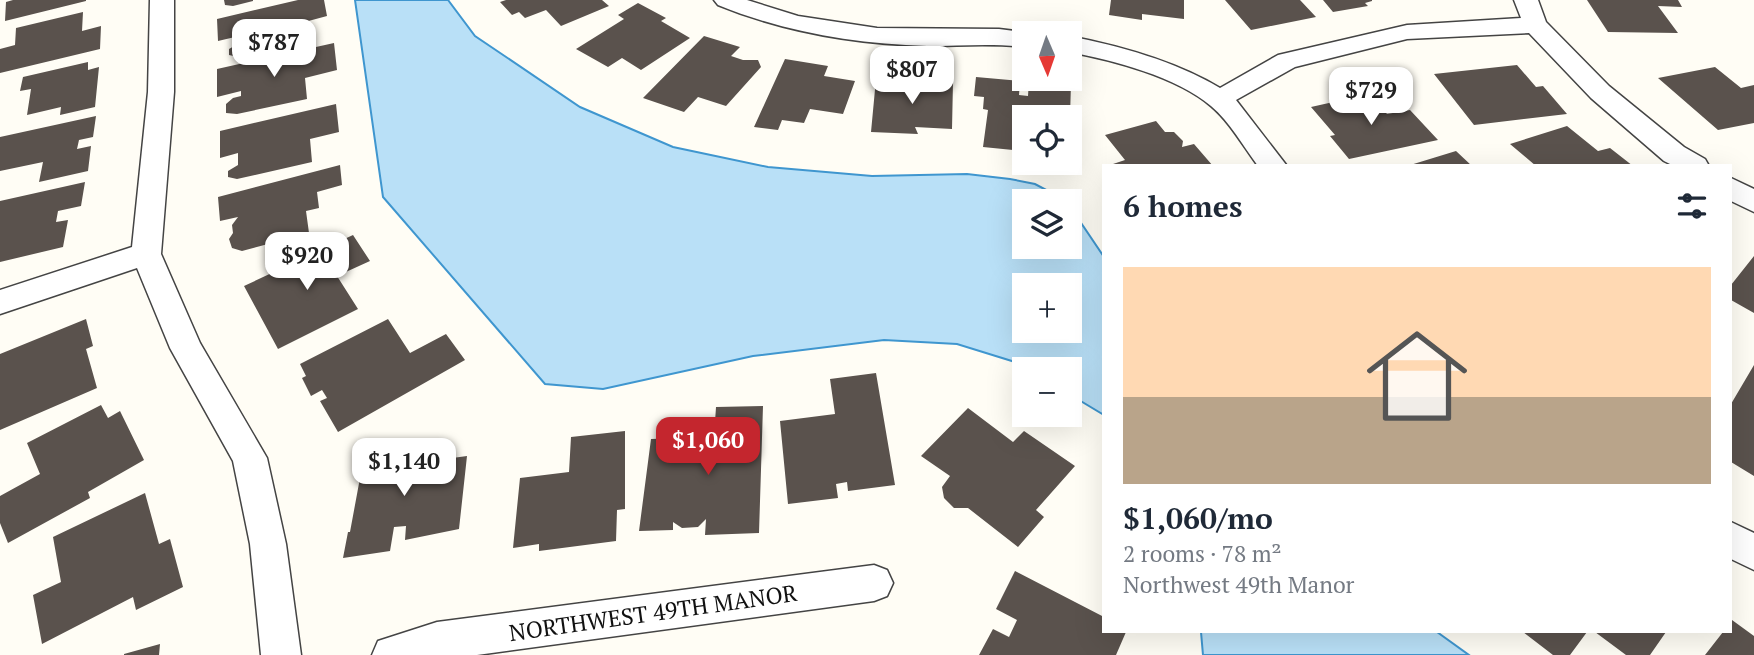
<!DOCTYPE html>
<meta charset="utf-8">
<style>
:root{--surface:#fff;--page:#f2f2f3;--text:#1f2937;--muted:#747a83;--line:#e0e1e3;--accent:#c4262e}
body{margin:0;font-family:"PT Serif",serif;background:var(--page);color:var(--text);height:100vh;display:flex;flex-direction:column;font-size:26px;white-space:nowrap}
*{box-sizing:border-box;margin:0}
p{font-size:23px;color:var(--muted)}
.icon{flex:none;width:38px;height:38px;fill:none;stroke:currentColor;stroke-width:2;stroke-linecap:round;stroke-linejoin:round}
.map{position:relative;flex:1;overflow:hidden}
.drawer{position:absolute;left:1102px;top:164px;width:630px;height:469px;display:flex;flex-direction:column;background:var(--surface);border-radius:0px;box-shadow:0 7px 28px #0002}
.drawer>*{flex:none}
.needle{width:46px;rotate:178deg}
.controls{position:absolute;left:1012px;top:21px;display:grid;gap:14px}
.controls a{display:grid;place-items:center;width:70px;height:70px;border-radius:0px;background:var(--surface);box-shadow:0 7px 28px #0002;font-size:35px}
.price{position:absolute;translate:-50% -60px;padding:0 16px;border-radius:14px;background:#fff;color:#222;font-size:23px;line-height:46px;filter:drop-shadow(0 2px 4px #0008)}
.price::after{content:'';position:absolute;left:50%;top:42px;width:21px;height:16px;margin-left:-10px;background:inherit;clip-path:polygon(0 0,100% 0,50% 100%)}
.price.on{background:var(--accent);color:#fff}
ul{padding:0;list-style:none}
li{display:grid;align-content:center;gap:14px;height:371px;padding:0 21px}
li+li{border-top:2px solid var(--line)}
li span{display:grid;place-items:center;height:217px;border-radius:0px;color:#555}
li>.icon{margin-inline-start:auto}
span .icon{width:126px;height:126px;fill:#fffc;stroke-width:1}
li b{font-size:30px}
h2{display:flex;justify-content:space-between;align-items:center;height:84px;padding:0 21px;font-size:30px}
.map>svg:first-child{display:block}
.water{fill:#b9e0f7;stroke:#3f96cf;stroke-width:2;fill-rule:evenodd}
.building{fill:#5a524d}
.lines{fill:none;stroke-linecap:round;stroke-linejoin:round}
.street-casing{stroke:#444;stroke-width:3}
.street{fill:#fff;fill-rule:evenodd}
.labels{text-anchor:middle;stroke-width:7;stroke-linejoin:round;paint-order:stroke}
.near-street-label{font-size:23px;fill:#111;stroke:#fff}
</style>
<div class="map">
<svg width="1754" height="655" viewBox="0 0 1754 655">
<rect width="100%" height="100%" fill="#fffdf5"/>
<path class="water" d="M355 0H448L475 36 580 107 673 147 768 167 872 176 967 174 1010 179 1035 184 1067 201H1024V247H1069V205L1104 257V415L1069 394V369H1027L1015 362 957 344 884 340 753 356 603 389 545 384 383 197ZM1024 285H1069V331H1024Z
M1201 632H1437L1469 655H1203Z"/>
<path class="building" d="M13 0H86V1L5 21 6 2Z
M224 0H253V1L233 6 225 5Z
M298 0H324L327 16 301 23 304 41 238 57 229 55V49L236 45 235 37 218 41 217 19Z
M506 0H602L609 6 561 26 546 10 525 18 519 12 512 15 500 2Z
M1111 0H1184V19L1142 14V20L1109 15Z
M1225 0H1300L1316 17 1251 30Z
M1323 0H1372V1L1365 3 1368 6 1333 12Z
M1587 0H1678L1682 7 1658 6 1678 33 1608 32Z
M638 3 666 18 661 21 690 38 641 70 622 58 608 67 576 49 624 19 618 15Z
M83 12 82 31 101 26 100 49 0 73V49L15 45 16 28Z
M704 36 740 47 731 56 743 60H758L761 67 726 106 698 97 684 112 643 98Z
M334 43 337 70 305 78 307 99 237 114 226 113V104L233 98 241 96V91L217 97V69Z
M785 59 828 66 824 76 855 81 843 114 810 109 804 123 782 120 778 130 754 127Z
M88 62V70L99 67 95 107 60 115 61 107 27 115 31 89 20 91 23 77Z
M1517 65 1536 87 1543 86 1567 114 1474 125 1434 74Z
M1715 67 1741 88 1754 85V123L1718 130 1658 78Z
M976 77 1020 81 1019 95 1028 96 1029 80 1071 83 1070 117H1024V136L1014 135 1013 150 983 147 988 110 983 109 984 97 974 96Z
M876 79 953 82 952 129 915 127 918 134 871 132Z
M1369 94 1387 114 1410 110 1438 140 1349 159 1330 136 1335 135 1311 107Z
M336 104 339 132 310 139 312 162 237 179 228 177V171L238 165V153L220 158V131Z
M96 116 93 137 79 140 77 149 91 146 88 171 39 182 43 162 0 171V137Z
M1156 121 1165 132H1174L1183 141 1182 147 1194 144 1213 166H1107L1125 160 1105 135Z
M1567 126 1598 151 1610 148 1633 166H1536L1510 144Z
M1456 151 1472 166H1407Z
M340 165 342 185 317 192 319 208 306 211 309 233 242 251 232 248 229 239 233 233 232 225 238 217 220 221 218 197Z
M85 182 81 206 58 211 56 222 68 220 63 247 0 262V201Z
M353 235 370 261 337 276 358 309 278 349 244 286Z
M1754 256V313L1731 300V285Z
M86 319 93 346 86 349 97 388 0 430V354Z
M388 319 410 353 446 334 465 360 338 432 320 401 327 398 322 390 311 396 302 378 306 376 300 364Z
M1754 365V476L1731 462V404Z
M876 373 895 485 848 491 847 482 836 484 838 498 788 504 780 421 835 414 830 379Z
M101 405 108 418 120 411 144 460 88 492 90 498 8 543 0 523V496L40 474 27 443Z
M763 406 759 533 705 535 706 519 698 527 682 528 673 522V530L639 531 651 439 714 437 716 407Z
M968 408 1013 442 1024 431 1075 466 1036 510 1044 517 1018 547 968 508H954L944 498 942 487 950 476 921 456Z
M625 431V509L617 510 616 541 539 551V544L513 548 520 478 569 472 571 437Z
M419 443 416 463 467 456 459 529 405 540 406 526 394 527 390 551 343 558 348 532H350L365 451Z
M145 493 159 544 170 539 183 587 136 610 133 597 42 644 33 595 61 582 53 537Z
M1015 571 1104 617V632H1126L1116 655H979L993 629 1009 637 1017 620 996 609Z
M1732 620 1754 636V655H1705L1723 632H1731Z
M1523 632H1587L1570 655H1553Z
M1595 632H1666L1650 655H1626Z
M160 644 159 655H124V654Z"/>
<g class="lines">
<g class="street-casing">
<path id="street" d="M150 0H174V92L161 254 200 343 267 458 286 544 301 655H261L250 544 233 461 170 348 137 268 0 314V290L132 247 148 92Z
M714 0H747L798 16 877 28 999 29 1031 33H1024V47C992 43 960 46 927 46 855 44 784 32 718 5Z
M1514 0H1538L1546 22 1609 86 1684 147 1705 159 1709 166H1674L1664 161 1591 98 1529 33 1407 39 1295 67 1236 100 1287 166H1258C1243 146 1230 122 1211 106 1177 77 1113 60 1069 52V36C1120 46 1175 61 1220 88L1278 55 1407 25 1521 18Z
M1731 178 1754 189V212L1731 201Z
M1731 522 1754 533V570L1731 559Z
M874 565 887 570 893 583 887 596 874 601 477 655H372L378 641 437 622Z"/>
</g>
<use href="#street" class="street"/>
</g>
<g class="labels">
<g class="near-street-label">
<text transform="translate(653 613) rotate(-8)" y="8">NORTHWEST 49TH MANOR</text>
</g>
</g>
</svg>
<div class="controls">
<a><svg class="needle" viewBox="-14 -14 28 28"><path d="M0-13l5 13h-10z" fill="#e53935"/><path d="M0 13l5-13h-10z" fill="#747a83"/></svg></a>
<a><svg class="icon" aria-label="locate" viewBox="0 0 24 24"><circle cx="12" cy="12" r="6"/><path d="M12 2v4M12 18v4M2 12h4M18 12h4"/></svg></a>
<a><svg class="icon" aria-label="layers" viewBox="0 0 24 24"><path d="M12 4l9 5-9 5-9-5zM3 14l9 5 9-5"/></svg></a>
<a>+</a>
<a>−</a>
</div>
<b class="price" style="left:274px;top:79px">$787</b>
<b class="price" style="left:912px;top:106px">$807</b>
<b class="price" style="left:1371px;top:127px">$729</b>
<b class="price" style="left:307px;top:292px">$920</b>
<b class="price on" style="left:708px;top:477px">$1,060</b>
<b class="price" style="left:404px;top:498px">$1,140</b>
<section class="drawer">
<h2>6 homes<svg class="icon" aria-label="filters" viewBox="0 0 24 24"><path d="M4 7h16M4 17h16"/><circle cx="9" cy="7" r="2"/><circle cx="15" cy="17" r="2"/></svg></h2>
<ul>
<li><span style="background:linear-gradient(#ffd9b3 60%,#b9a48a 0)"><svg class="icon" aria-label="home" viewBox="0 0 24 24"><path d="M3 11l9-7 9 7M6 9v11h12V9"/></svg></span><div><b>$1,060/mo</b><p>2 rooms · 78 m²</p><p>Northwest 49th Manor</p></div></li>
</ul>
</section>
</div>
